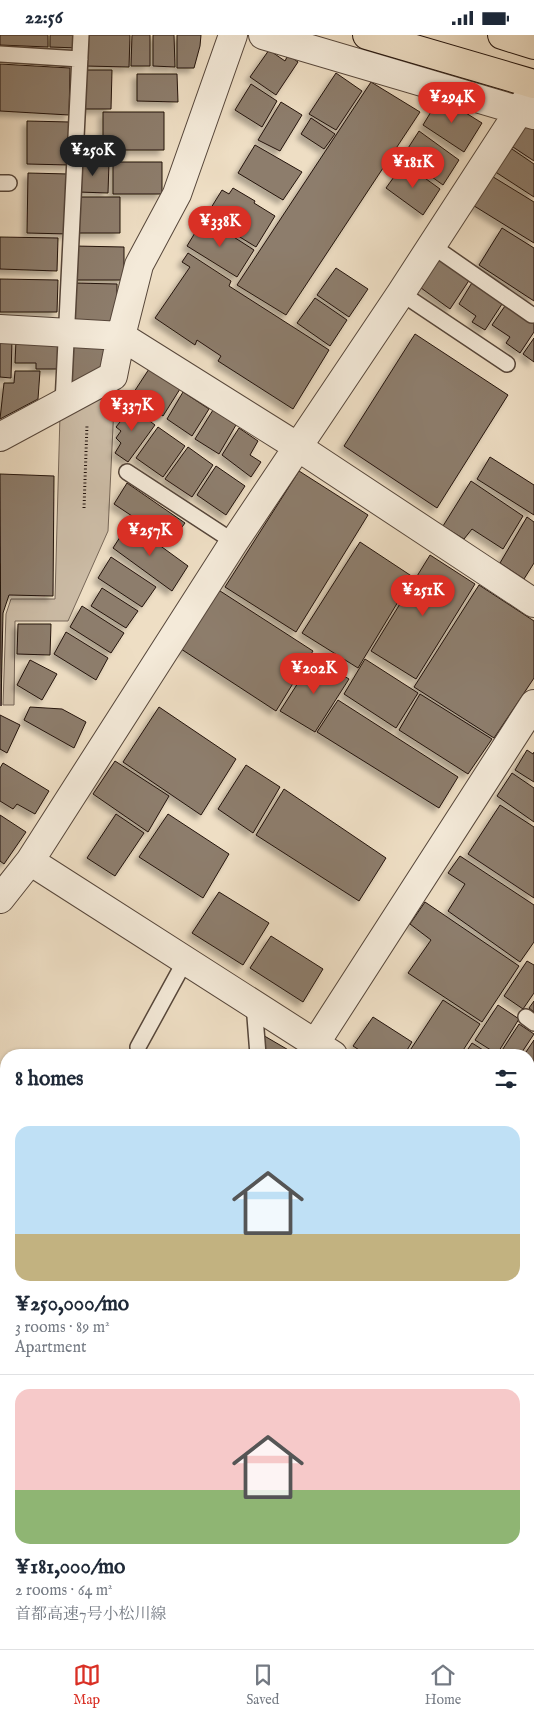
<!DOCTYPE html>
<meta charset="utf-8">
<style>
:root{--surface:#fff;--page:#f2f2f3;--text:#1f2937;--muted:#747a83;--line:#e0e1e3;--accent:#d93025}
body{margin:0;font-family:"IM FELL English","Noto Serif JP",serif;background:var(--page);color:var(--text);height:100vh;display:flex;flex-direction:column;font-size:19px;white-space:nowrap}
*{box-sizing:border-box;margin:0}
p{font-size:16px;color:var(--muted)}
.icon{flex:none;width:28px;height:28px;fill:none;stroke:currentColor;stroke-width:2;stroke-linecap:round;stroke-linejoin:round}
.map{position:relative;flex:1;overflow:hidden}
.drawer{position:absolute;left:0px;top:1014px;width:535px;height:601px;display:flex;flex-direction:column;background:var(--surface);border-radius:20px 20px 0 0;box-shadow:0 1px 4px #0004}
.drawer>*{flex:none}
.price{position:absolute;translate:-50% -42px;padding:0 11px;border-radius:18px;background:var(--accent);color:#fff;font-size:16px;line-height:32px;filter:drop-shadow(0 1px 2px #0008)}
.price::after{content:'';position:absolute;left:50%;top:30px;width:15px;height:11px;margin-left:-8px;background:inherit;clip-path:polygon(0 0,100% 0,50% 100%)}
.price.current{background:#222;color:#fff}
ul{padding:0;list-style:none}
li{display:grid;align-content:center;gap:10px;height:265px;padding:0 15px}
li+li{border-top:1px solid var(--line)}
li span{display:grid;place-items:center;height:155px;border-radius:15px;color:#555}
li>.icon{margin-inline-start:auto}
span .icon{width:90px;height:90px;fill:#fffc;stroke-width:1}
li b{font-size:21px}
h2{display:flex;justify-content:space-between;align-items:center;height:60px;padding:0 15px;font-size:21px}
.status{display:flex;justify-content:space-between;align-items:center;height:35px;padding:0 25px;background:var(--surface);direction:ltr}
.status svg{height:14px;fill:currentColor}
.tabs{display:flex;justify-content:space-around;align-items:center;height:70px;border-top:1px solid var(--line);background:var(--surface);font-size:14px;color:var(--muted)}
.tabs a{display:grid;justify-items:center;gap:2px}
.tabs .current{color:var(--accent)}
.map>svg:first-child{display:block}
.green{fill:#cbbba5;stroke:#776758}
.building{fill:#8d7d6c;stroke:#23130c;filter:url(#shadow)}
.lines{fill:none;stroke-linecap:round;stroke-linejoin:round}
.service-casing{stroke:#56463a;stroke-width:18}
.minor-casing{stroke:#56463a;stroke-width:30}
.motorway-casing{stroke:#23130c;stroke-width:30}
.path{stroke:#23130c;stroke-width:3;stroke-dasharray:1 2.5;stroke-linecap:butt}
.service{stroke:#f4ead9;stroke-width:15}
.minor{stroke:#f4ead9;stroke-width:28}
.motorway{stroke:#eedec4;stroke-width:28}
</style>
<div class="status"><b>22:56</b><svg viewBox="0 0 49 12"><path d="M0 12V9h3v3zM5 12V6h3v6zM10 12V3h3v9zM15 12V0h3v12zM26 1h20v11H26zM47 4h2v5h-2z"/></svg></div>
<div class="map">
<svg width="534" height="1614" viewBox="0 0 534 1614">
<defs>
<filter id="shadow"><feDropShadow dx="-4.5" dy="4.5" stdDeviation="2.5" flood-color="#0004"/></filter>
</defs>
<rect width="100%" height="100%" fill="#eedec4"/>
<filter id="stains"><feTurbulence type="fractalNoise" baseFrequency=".004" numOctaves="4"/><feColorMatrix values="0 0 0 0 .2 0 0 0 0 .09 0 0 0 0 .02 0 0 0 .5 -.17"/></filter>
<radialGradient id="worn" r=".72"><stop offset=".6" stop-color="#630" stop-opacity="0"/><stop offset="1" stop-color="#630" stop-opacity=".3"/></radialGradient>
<path class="green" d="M115 350 108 496 68 586H15L14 670H3L6 579 11 564H55L60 379Z"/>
<path class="building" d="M0 0H48V12L0 10Z
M50 0H79V13L50 12Z
M87 0H130L129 32 85 31Z
M132 0H150V31H131Z
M153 0H174L175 32 153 31Z
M177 0H201L200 11 194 33H177Z
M269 15 285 26 288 20 298 27 276 60 250 42Z
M0 29 70 33 69 80 0 76Z
M84 35H112L111 74H83Z
M336 38 362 56 336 95 309 79Z
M137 39H177L178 67 137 66Z
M371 47 420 77 286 280 237 250Z
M251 49 277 66 262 92 235 75Z
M440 62 482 88 464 117 423 90Z
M281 67 302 80 280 116 258 105Z
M103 77H164V115H103Z
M311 83 335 99 324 114 301 99Z
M27 86 70 87V130L27 129Z
M523 88 534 92V126L510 110Z
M419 96 459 125 443 150 403 121Z
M255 110 302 137 283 165 238 138Z
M509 112 534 129V162L494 136Z
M78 127H109L108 158 78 157Z
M113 127H162V159H113Z
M404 128 440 154 423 180 386 153Z
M28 138 69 139V199L27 198Z
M490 140 534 167V208L471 169Z
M233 153 255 166 254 168 275 181 256 212 206 181 222 155 229 159Z
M78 162H120V198H78Z
M204 183 254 215 237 242 187 211Z
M502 193 534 213V266L479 230Z
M0 202 58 203 57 236 0 234Z
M74 211 124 212V245H74Z
M188 218 231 246 229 251 329 315 293 374 218 326 221 321 197 305 195 310 155 283 190 232 182 227Z
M436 221 470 244 450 274 417 250Z
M336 233 368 254 349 282 317 260Z
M0 244 58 245 57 277H0Z
M473 246 504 266 485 295 472 287 476 281 459 269Z
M74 248 117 249V294L73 293Z
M315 263 347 285 330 311 297 288Z
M507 268 534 286V297L520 318 506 308 510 302 492 290Z
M415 299 508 360 437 473 344 411Z
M0 303 12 304 11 343 0 342Z
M534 303V327L523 319Z
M67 304 105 305 104 334 86 349H66Z
M16 305 61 306V334H36V328H15Z
M149 334 180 354 163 381 132 360Z
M15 336H40L38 364 0 384 4 348H14Z
M183 357 209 374 192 401 167 384Z
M127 369 155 390 128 427 115 418 121 408 116 403 121 396 116 392 120 387 117 383Z
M213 375 236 390 219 419 195 404Z
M158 392 185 411 163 442 136 423Z
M239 393 258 406 250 420 261 427 251 442 222 420Z
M188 412 213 430 192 462 165 444Z
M490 422 534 450V480L477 444Z
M216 431 245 451 226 480 197 460Z
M299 436 368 480 296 597 225 552Z
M0 439 54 441 53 561 9 560 3 578 1 671Z
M471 446 523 481 503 514 472 494 464 504 443 491Z
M127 448 185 488 171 507 114 469Z
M527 482 534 487V528L524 544 500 528Z
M129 488 188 531 172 556 113 513Z
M360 507 413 542 358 633 302 598Z
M430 520 475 549 416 644 371 616Z
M111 522 156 552 142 572 98 543Z
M479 550 534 586V643L494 703 414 652Z
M102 553 138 576 126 593 91 571Z
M217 554 313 616 276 676 178 612Z
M82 571 124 598 111 618 70 592Z
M18 589H51L50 620 17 619Z
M66 597 108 623 96 645 54 619Z
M314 623 349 644 315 697 280 676Z
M365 624 418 658 396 693 344 659Z
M30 625 57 639 42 665 17 650Z
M420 659 492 704 468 739 399 695Z
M338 665 458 742 439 773 317 697Z
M30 672 62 674 86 687 74 713 24 685Z
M159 672 236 724 201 780 123 727Z
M0 680 20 690 7 718 0 714Z
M527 715 533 719 534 717V747L515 735Z
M115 726 169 761 148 797 93 759Z
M3 728 49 756 35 779 17 769 13 774 0 766V733Z
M246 730 280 752 253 798 218 774Z
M512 738 534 753V787L497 761Z
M284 754 386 823 359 866 256 800Z
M500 770 534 792V863L468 819Z
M116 779 144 798 115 841 87 823Z
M168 779 229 819 203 863 139 822Z
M0 780 26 797 4 829 0 826Z
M460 821 534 870V907L520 927 448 876 465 849 448 838Z
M219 857 269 888 243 930 192 898Z
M425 867 519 931 482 987 408 938 431 905 410 889Z
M271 901 323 934 303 967 250 933Z
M527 926 534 930V958L523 974 504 961Z
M443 965 480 989 460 1020H407Z
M534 966V977L529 973Z
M498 970 519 984 497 1019 475 1005Z
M373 982 412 1007 404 1020H367L353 1011Z
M519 989 534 999 520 1020H499Z
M261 999 297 1020H262Z
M534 1005V1043L529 1039V1020H524Z
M472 1008 491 1020H464Z
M529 1046 534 1049V1101L529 1098Z
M0 1451H6V1567H0Z
M529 1547 534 1551V1568L529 1576Z
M336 1609H383L380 1614H333Z
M410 1609H429L437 1614H406Z
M466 1609H525L533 1614H462Z"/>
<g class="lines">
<g class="service-casing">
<path id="service" d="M0 19 80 24
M0 148H9
M431 210 532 280
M401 258 507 329
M63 368 81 0
M127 437 234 507
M254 969 258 1020
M526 982 534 988
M138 1012 185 926
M0 1311 6 1287
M0 1375 6 1372
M531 1596 534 1597"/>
</g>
<g class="minor-casing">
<path id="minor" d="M263 0 534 80
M0 294 121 301 298 412 534 568
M0 402 113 341 121 301 139 230 177 159 233 0
M30 826 333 1020
M0 864 30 826 234 507 401 258 534 53
M315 1009 534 669
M529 1149 534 1152
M529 1194 534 1186
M259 1614 262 1609"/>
</g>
<g class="motorway-casing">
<path id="motorway" d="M367 0 534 49
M502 0 534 10"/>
</g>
<path class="path" d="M84 473 87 390
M529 1308 534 1299"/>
<use href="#service" class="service"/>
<use href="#minor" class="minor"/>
<use href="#motorway" class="motorway"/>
</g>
<rect width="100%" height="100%" filter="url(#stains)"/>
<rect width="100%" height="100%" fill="url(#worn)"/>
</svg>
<b class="price" style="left:452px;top:89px">¥294K</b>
<b class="price current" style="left:93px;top:142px">¥250K</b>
<b class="price" style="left:413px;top:154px">¥181K</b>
<b class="price" style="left:220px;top:213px">¥338K</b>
<b class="price" style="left:132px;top:397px">¥337K</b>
<b class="price" style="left:150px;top:522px">¥257K</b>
<b class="price" style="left:423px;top:582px">¥251K</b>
<b class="price" style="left:314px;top:660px">¥202K</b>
<section class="drawer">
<h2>8 homes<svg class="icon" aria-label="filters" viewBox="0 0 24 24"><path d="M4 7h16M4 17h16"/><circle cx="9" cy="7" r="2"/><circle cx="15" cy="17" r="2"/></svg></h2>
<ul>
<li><span style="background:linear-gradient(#bfe0f5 70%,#c2b280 0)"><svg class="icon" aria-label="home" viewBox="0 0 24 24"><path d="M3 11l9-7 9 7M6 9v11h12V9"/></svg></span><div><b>¥250,000/mo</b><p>3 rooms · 89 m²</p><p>Apartment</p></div></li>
<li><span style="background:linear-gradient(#f6c9c9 65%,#8fb573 0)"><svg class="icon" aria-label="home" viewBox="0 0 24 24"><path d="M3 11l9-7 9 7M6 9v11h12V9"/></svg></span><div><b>¥181,000/mo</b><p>2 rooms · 64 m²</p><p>首都高速7号小松川線</p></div></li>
</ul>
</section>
</div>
<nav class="tabs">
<a class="current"><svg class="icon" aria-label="map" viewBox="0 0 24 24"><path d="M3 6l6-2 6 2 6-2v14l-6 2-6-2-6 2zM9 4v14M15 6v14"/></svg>Map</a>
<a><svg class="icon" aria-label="saved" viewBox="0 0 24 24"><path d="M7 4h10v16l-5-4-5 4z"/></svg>Saved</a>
<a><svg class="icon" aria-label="home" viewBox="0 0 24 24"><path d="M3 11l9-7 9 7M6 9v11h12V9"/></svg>Home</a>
</nav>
